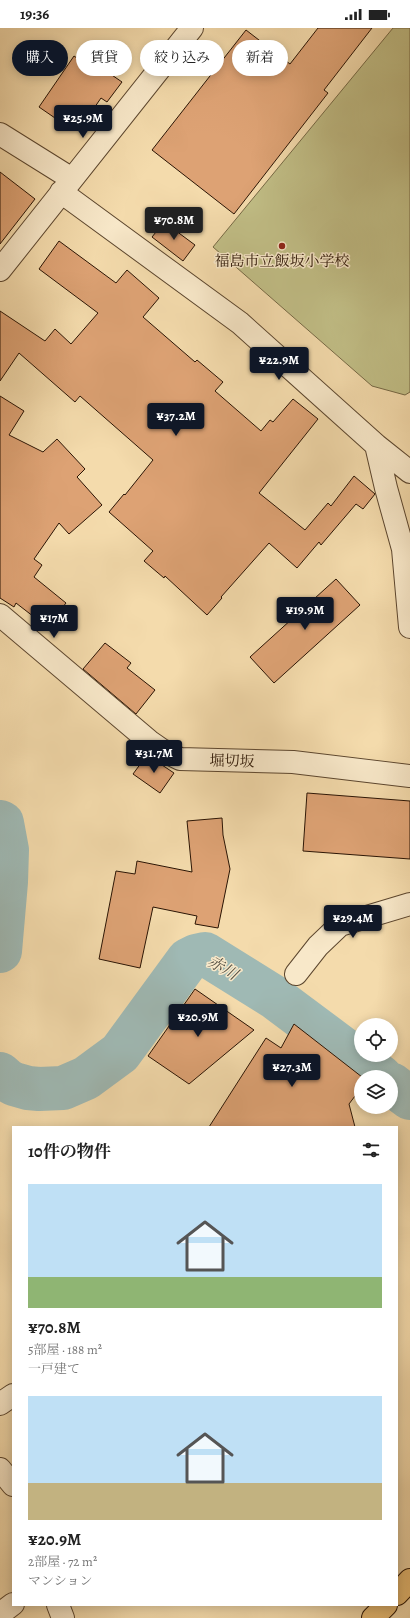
<!DOCTYPE html>
<html lang="ja">
<meta charset="utf-8">
<style>
:root{--surface:#fff;--page:#f2f2f2;--text:#222;--muted:#767676;--accent:#111827}
body{margin:0;font-family:Alegreya,"Noto Serif JP",serif;background:var(--page);color:var(--text);height:100vh;display:flex;flex-direction:column;font-size:15px;white-space:nowrap}
*{box-sizing:border-box;margin:0}
p{font-size:13px;color:var(--muted)}
.icon{flex:none;width:22px;height:22px;fill:none;stroke:currentColor;stroke-width:2;stroke-linecap:round;stroke-linejoin:round}
.map{position:relative;flex:1;overflow:hidden}
.sheet{position:absolute;left:12px;top:1098px;width:386px;height:480px;display:flex;flex-direction:column;background:var(--surface);border-radius:0px;box-shadow:0 2px 10px #0003}
.sheet>*{flex:none}
.banner{position:absolute;left:12px;top:12px;width:386px;height:36px;display:flex;gap:8px}
.tools{position:absolute;left:354px;top:990px;display:grid;gap:8px}
.tools a{display:grid;place-items:center;width:44px;height:44px;border-radius:50%;background:var(--surface);box-shadow:0 2px 10px #0003;font-size:20px}
.price{position:absolute;translate:-50% -34px;padding:0 9px;border-radius:4px;background:var(--accent);color:#fff;font-size:13px;line-height:26px;filter:drop-shadow(0 1px 2px #0008)}
.price::after{content:'';position:absolute;left:50%;top:24px;width:12px;height:9px;margin-left:-6px;background:inherit;clip-path:polygon(0 0,100% 0,50% 100%)}
.price.on{background:#222;color:#fff}
ul{padding:0;list-style:none}
li{display:grid;align-content:center;gap:8px;height:212px;padding:0 16px}
li span{display:grid;place-items:center;height:124px;border-radius:0px;color:#555}
li>.icon{margin-inline-start:auto}
span .icon{width:72px;height:72px;fill:#fffc;stroke-width:1}
li b{font-size:17px}
h2{display:flex;justify-content:space-between;align-items:center;height:48px;padding:0 16px;font-size:17px}
.chip{padding:0 14px;border-radius:18px;background:var(--surface);box-shadow:0 2px 10px #0003;font-size:14px;line-height:36px}
.chip.on{background:var(--accent);color:#fff}
.status{display:flex;justify-content:space-between;align-items:center;height:28px;padding:0 20px;background:var(--surface);direction:ltr}
.status svg{height:11px;fill:currentColor}
.map>svg:first-child{display:block}
.green{fill:#c1be86;stroke:#766945}
.lines{fill:none;stroke-linecap:round;stroke-linejoin:round}
.river{stroke:#9fb9b4;stroke-width:44}
.building{fill:#dda274;stroke:#2a1404}
.minor-casing{stroke:#5c462e;stroke-width:24}
.highway-casing{stroke:#2a1404;stroke-width:24}
.minor{stroke:#f8e8c9;stroke-width:22}
.highway{stroke:#eabe76;stroke-width:22}
.poi-dot{fill:#8f2418;stroke:#f8e8c9;stroke-width:1.5}
.labels{text-anchor:middle;stroke-width:3;stroke-linejoin:round;paint-order:stroke}
.poi-label{font-size:15px;fill:#2a1404;stroke:#f8e8c9}
.street-label{font-size:15px;fill:#2a1404;stroke:#f8e8c9}
.water-label{font-size:16px;font-style:italic;fill:#534e42;stroke:#f8e8c9}
</style>
<div class="status"><b>19:36</b><svg viewBox="0 0 49 12"><path d="M0 12V9h3v3zM5 12V6h3v6zM10 12V3h3v9zM15 12V0h3v12zM26 1h20v11H26zM47 4h2v5h-2z"/></svg></div>
<div class="map">
<svg width="410" height="1590" viewBox="0 0 410 1590">
<rect width="100%" height="100%" fill="#f4dbac"/>
<filter id="stains"><feTurbulence type="fractalNoise" baseFrequency=".005" numOctaves="4"/><feColorMatrix values="0 0 0 0 .2 0 0 0 0 .09 0 0 0 0 .02 0 0 0 .5 -.17"/></filter>
<radialGradient id="worn" r=".72"><stop offset=".6" stop-color="#630" stop-opacity="0"/><stop offset="1" stop-color="#630" stop-opacity=".3"/></radialGradient>
<path class="green" d="M393 0H410V364L405 367 372 358 213 219Z"/>
<g class="lines">
<path class="river" d="M0 794 2 795 7 822 6 854 0 923
M0 1046 8 1053 14 1056 28 1060 39 1061 63 1060 86 1050 120 1025 188 932 196 928 205 926 274 969 381 1049
M391 1056 410 1070"/>
</g>
<path class="building" d="M318 0H372L324 62 328 65 234 186 152 122 246 2 290 36Z
M74 28 90 39 93 34 122 54 107 74 101 70 90 86 84 82 71 101 39 79Z
M0 144 35 171 0 216Z
M164 194 195 217 183 233 152 209Z
M59 213 116 255 127 242 159 270 143 289 195 334 197 332 223 354 215 363 261 403 270 392 273 394 293 371 318 391 259 465 305 502 328 475 331 478 354 448 375 466 363 481 356 476 321 517 319 514 297 540 269 515 221 569 222 570 207 587 165 548 164 550 144 533 153 523 109 484 124 466 125 467 153 432 80 368 75 374 19 325 0 353V283L45 313 55 301 71 316 98 285 39 241Z
M0 368 24 383 9 407 43 424 57 411 85 441 77 449 102 477 69 506 59 495 34 531 42 537 34 549 66 575 47 599 16 575 14 579 0 570Z
M336 551 360 577 274 655 250 629Z
M105 615 131 635 127 640 155 662 136 686 83 641Z
M147 727 174 745 160 765 133 746Z
M307 765 410 773V831L303 823Z
M222 790 223 807 230 841 218 900 195 896 197 888 153 879 140 940 99 931 116 843 135 846 137 833 192 844 187 793Z
M195 961 254 1002 189 1056 148 1028Z
M294 996 362 1049H361V1060L349 1076 355 1099H209L266 1010 281 1020Z"/>
<g class="lines">
<g class="minor-casing">
<path id="minor" d="M0 106 72 151
M61 164 240 295 376 417 386 460 403 521 410 599
M0 242 192 0
M376 417 410 444
M0 587 149 713 162 722 180 731 293 734 410 748
M296 946 318 918 340 897 410 876
M0 1376 13 1367
M0 1441 13 1457
M58 1577 63 1590
M0 1586 13 1576"/>
</g>
<g class="highway-casing">
<path id="highway" d="M397 1566 410 1552
M373 1590 386 1577"/>
</g>
<use href="#minor" class="minor"/>
<use href="#highway" class="highway"/>
</g>
<circle class="poi-dot" cx="282" cy="218" r="4"/>
<g class="labels">
<g class="poi-label">
<text x="282" y="238">福島市立飯坂小学校</text>
</g>
<g class="street-label">
<text transform="translate(232 733) rotate(1)" y="5">堀切坂</text>
</g>
<g class="water-label">
<text transform="translate(223 939) rotate(30)" y="6">赤川</text>
</g>
</g>
<rect width="100%" height="100%" filter="url(#stains)"/>
<rect width="100%" height="100%" fill="url(#worn)"/>
</svg>
<div class="tools">
<a><svg class="icon" aria-label="locate" viewBox="0 0 24 24"><circle cx="12" cy="12" r="6"/><path d="M12 2v4M12 18v4M2 12h4M18 12h4"/></svg></a>
<a><svg class="icon" aria-label="layers" viewBox="0 0 24 24"><path d="M12 4l9 5-9 5-9-5zM3 14l9 5 9-5"/></svg></a>
</div>
<b class="price" style="left:83px;top:111px">¥25.9M</b>
<b class="price on" style="left:174px;top:213px">¥70.8M</b>
<b class="price" style="left:279px;top:353px">¥22.9M</b>
<b class="price" style="left:176px;top:409px">¥37.2M</b>
<b class="price" style="left:305px;top:603px">¥19.9M</b>
<b class="price" style="left:54px;top:611px">¥17M</b>
<b class="price" style="left:154px;top:746px">¥31.7M</b>
<b class="price" style="left:353px;top:911px">¥29.4M</b>
<b class="price" style="left:198px;top:1010px">¥20.9M</b>
<b class="price" style="left:292px;top:1060px">¥27.3M</b>
<div class="banner">
<a class="chip on">購入</a>
<a class="chip">賃貸</a>
<a class="chip">絞り込み</a>
<a class="chip">新着</a>
</div>
<section class="sheet">
<h2>10件の物件<svg class="icon" aria-label="filters" viewBox="0 0 24 24"><path d="M4 7h16M4 17h16"/><circle cx="9" cy="7" r="2"/><circle cx="15" cy="17" r="2"/></svg></h2>
<ul>
<li><span style="background:linear-gradient(#bfe0f5 75%,#8fb573 0)"><svg class="icon" aria-label="home" viewBox="0 0 24 24"><path d="M3 11l9-7 9 7M6 9v11h12V9"/></svg></span><div><b>¥70.8M</b><p>5部屋 · 188 m²</p><p>一戸建て</p></div></li>
<li><span style="background:linear-gradient(#bfe0f5 70%,#c2b280 0)"><svg class="icon" aria-label="home" viewBox="0 0 24 24"><path d="M3 11l9-7 9 7M6 9v11h12V9"/></svg></span><div><b>¥20.9M</b><p>2部屋 · 72 m²</p><p>マンション</p></div></li>
</ul>
</section>
</div>
